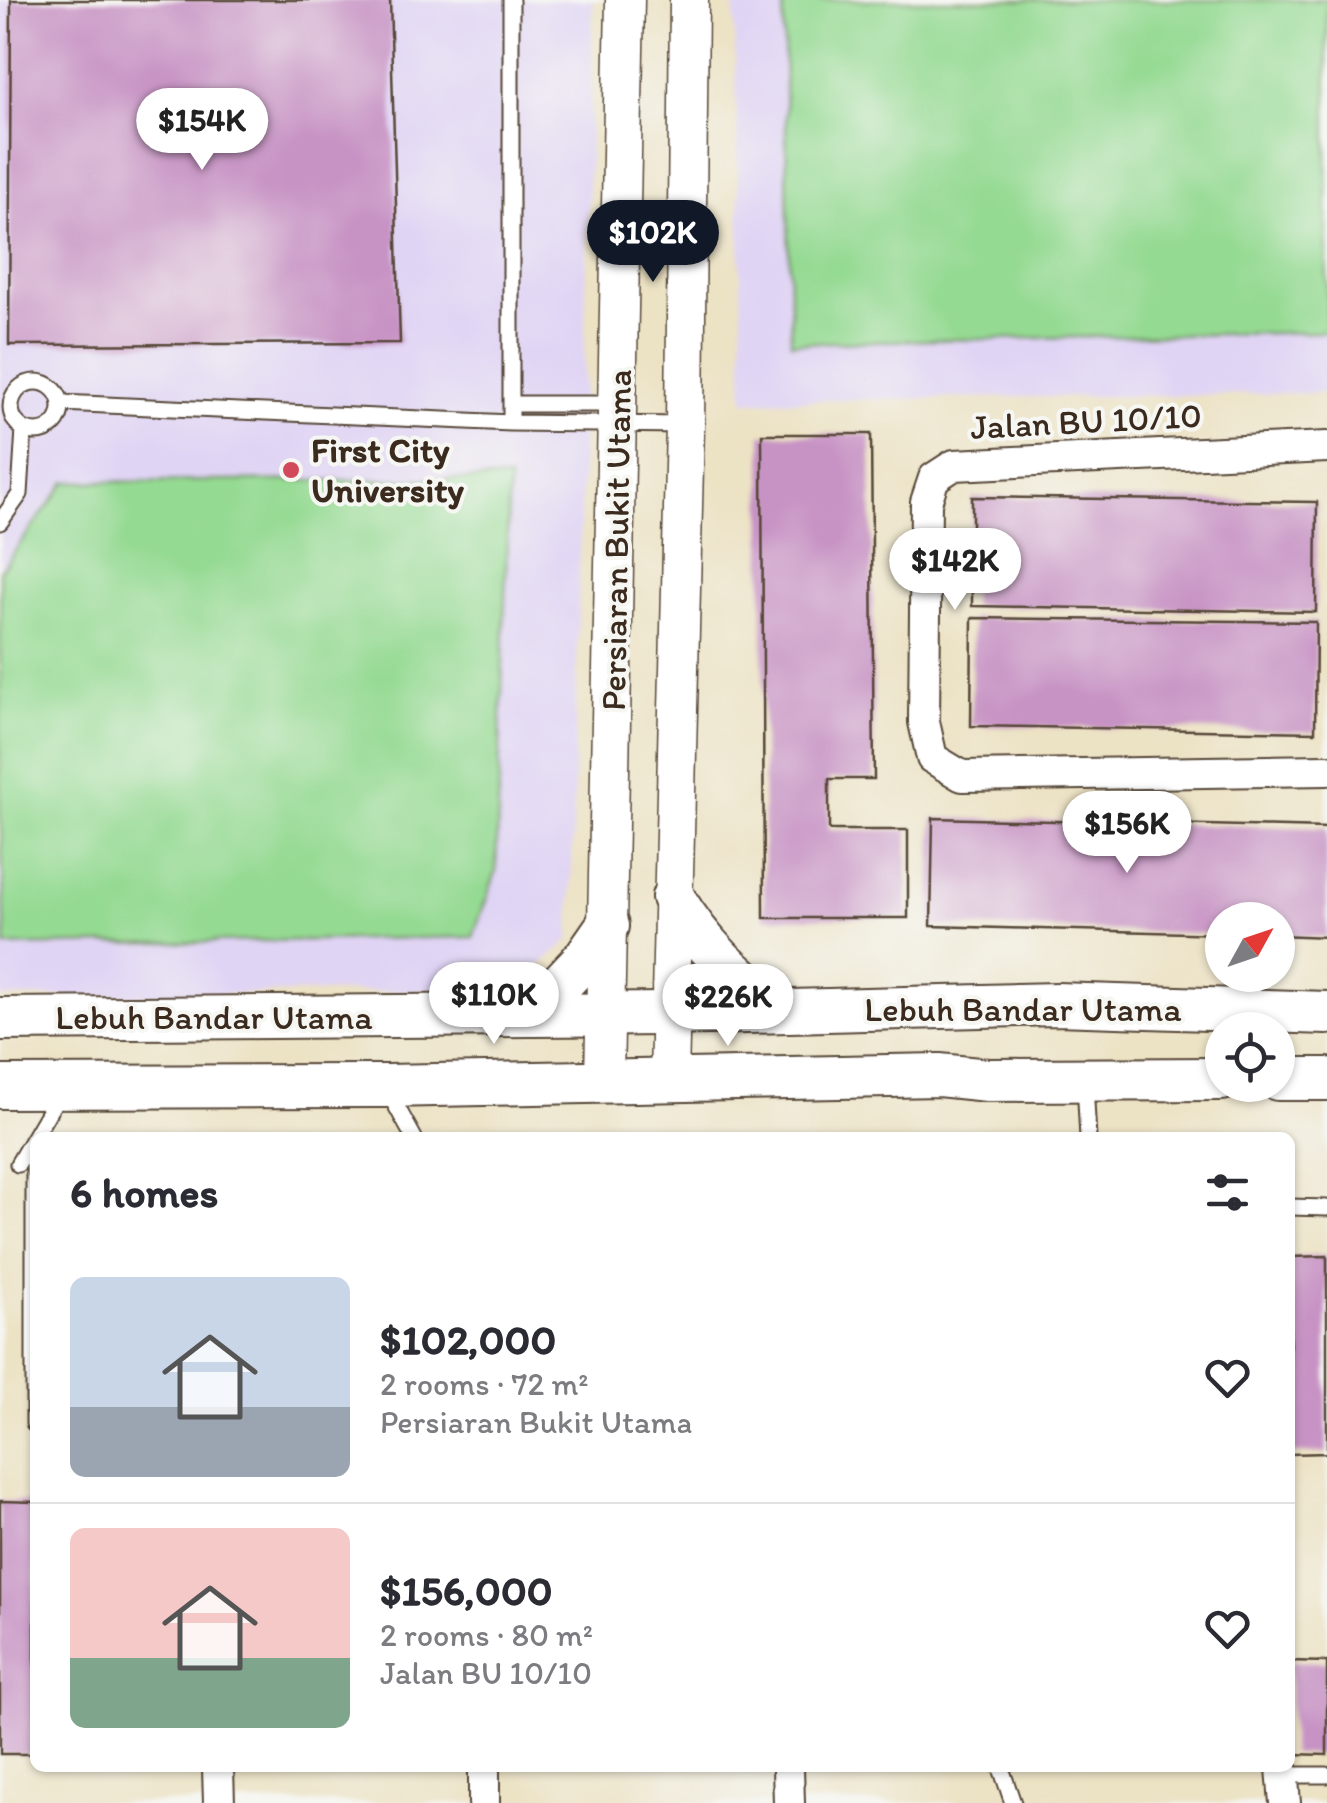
<!DOCTYPE html>
<meta charset="utf-8">
<style>
:root{--surface:#fff;--page:#f2f2f3;--text:#2b2b33;--muted:#7c7c81;--line:#e1e1e2;--accent:#111827}
body{margin:0;font-family:Itim,sans-serif;background:var(--page);color:var(--text);height:100vh;display:flex;flex-direction:column;font-size:38px;white-space:nowrap}
*{box-sizing:border-box;margin:0}
p{font-size:32px;color:var(--muted)}
.icon{flex:none;width:55px;height:55px;fill:none;stroke:currentColor;stroke-width:2;stroke-linecap:round;stroke-linejoin:round}
.map{position:relative;flex:1;overflow:hidden}
.sheet{position:absolute;left:30px;top:1132px;width:1265px;height:640px;display:flex;flex-direction:column;background:var(--surface);border-radius:15px;box-shadow:0 2px 8px #0004}
.sheet>*{flex:none}
.needle{width:65px;rotate:50deg}
.controls{position:absolute;left:1205px;top:902px;display:grid;gap:20px}
.controls a{display:grid;place-items:center;width:90px;height:90px;border-radius:50%;background:var(--surface);box-shadow:0 2px 8px #0004;font-size:50px}
.price{position:absolute;translate:-50% -85px;padding:0 22px;border-radius:35px;background:#fff;color:#222;font-size:32px;line-height:65px;filter:drop-shadow(0 2px 5px #0008)}
.price::after{content:'';position:absolute;left:50%;top:60px;width:30px;height:22px;margin-left:-15px;background:inherit;clip-path:polygon(0 0,100% 0,50% 100%)}
.price.on{background:var(--accent);color:#fff}
ul{padding:0;list-style:none}
li{display:flex;align-items:center;gap:30px;height:250px;padding:0 40px}
li+li{border-top:2px solid var(--line)}
li span{display:grid;place-items:center;flex:none;width:280px;height:200px;border-radius:15px;color:#555}
li>.icon{margin-inline-start:auto}
span .icon{width:120px;height:120px;fill:#fffc;stroke-width:1}
li b{font-size:42px}
h2{display:flex;justify-content:space-between;align-items:center;height:120px;padding:0 40px;font-size:42px}
.map>svg:first-child{display:block}
.built{fill:#e0d4f4}
.pitch{fill:#95da93;stroke:#688258;stroke-width:2.5}
.building{fill:#c793c4}
.lines{fill:none;stroke-linecap:round;stroke-linejoin:round}
.service-casing{stroke:#564637;stroke-width:19}
.minor-casing{stroke:#564637;stroke-width:34}
.tertiary-casing{stroke:#564637;stroke-width:41}
.secondary-casing{stroke:#564637;stroke-width:46}
.service{stroke:#fff;stroke-width:15}
.minor{stroke:#fff;stroke-width:30}
.tertiary{stroke:#fff;stroke-width:38}
.secondary{stroke:#fff;stroke-width:42}
.poi-dot{fill:#d1495b;stroke:#f6f6f2;stroke-width:4}
.labels{text-anchor:middle;stroke-width:8;stroke-linejoin:round;paint-order:stroke}
.street-label{font-size:35px;fill:#3b2a1e;stroke:#f6f6f2}
.poi-label{font-size:35px;font-weight:bold;fill:#3b2a1e;stroke:#f6f6f2;text-anchor:start}
</style>
<div class="map">
<svg width="1327" height="1803" viewBox="0 0 1327 1803">
<rect width="100%" height="100%" fill="#f6f6f2"/>
<filter id="ink" filterUnits="userSpaceOnUse"><feTurbulence type="fractalNoise" baseFrequency=".01" numOctaves="2"/><feDisplacementMap in="SourceGraphic" scale="20" xChannelSelector="R" yChannelSelector="G"/><feConvolveMatrix kernelMatrix="1 2 1 2 8 2 1 2 1" color-interpolation-filters="sRGB"/></filter>
<filter id="wash" filterUnits="userSpaceOnUse"><feTurbulence type="fractalNoise" baseFrequency=".0048" numOctaves="4" result="noise"/><feDisplacementMap in="SourceGraphic" scale="40" xChannelSelector="R" yChannelSelector="G"/><feGaussianBlur stdDeviation="2.25" result="paint"/><feColorMatrix in="noise" values="0 0 0 0 0 0 0 0 0 0 0 0 0 0 0 0 0 1.4 0 .05"/><feComposite in="paint" operator="in"/></filter>
<g filter="url(#wash)">
<rect width="100%" height="100%" fill="#ece2c4"/>
<path class="built" d="M0 0H593L570 940 511 989 0 998Z
M734 0H1327V393L744 401Z"/>
<path class="pitch" d="M783 0H1327V332L791 343Z
M509 479 496 872 473 937 6 946 0 810V571L66 482Z"/>
<g id="blocks">
<path class="building" d="M11 0H390L400 343 9 345Z
M762 434H871L874 779H829V830H908V918H764Z
M972 497 1317 502 1316 612 972 606Z
M972 618 1316 622 1315 732 971 726Z
M933 818 1327 828V937L1278 935V920H1222V934L931 926Z
M1327 1256V1453L1290 1454V1257Z
M0 1501 35 1502V1754H0Z
M1290 1661 1327 1662V1755L1291 1754Z"/>
</g>
</g>
<g filter="url(#ink)">
<use href="#blocks" fill-opacity="0" stroke="#564637" stroke-width="2.5"/>
<g class="lines">
<g class="service-casing">
<path id="service" d="M11 407a25 25 0 1 1 50 0a25 25 0 1 1-50 0Z
M61 403 511 423 685 425
M511 404H617
M511 423V0
M0 522 20 494 24 429
M1085 1083 1088 1138
M389 1093 414 1138
M18 1164 59 1094
M34 1164V1424
M1290 1207 1327 1208
M1001 1768 1013 1803
M1282 1775H1327"/>
</g>
<g class="minor-casing">
<path id="minor" d="M1327 447 954 465 934 478 926 502 924 722 932 758 962 776 1327 770
M218 1768 219 1803
M484 1768V1803
M788 1768 789 1803
M1282 1768 1285 1803"/>
</g>
<g class="tertiary-casing">
<path id="tertiary" d="M669 1079 685 425 689 0
M604 1081 625 0"/>
</g>
<g class="secondary-casing">
<path id="secondary" d="M673 897C702 946 737 979 784 1011
M513 1015 549 996 584 959 607 926
M0 1019 670 1014 1057 1004 1327 1013
M1278 1079H1327
M0 1087 386 1086 939 1075 988 1080 1222 1079"/>
</g>
<use href="#service" class="service"/>
<use href="#minor" class="minor"/>
<use href="#tertiary" class="tertiary"/>
<use href="#secondary" class="secondary"/>
</g>
</g>
<circle class="poi-dot" cx="291" cy="470" r="10"/>
<g class="labels">
<g class="street-label">
<text transform="translate(1086 421) rotate(-3)" y="12">Jalan BU 10/10</text>
<text transform="translate(616 540) rotate(-89)" y="12">Persiaran Bukit Utama</text>
<text x="1023" y="1021">Lebuh Bandar Utama</text>
<text x="214" y="1029">Lebuh Bandar Utama</text>
</g>
<g class="poi-label">
<text x="311" y="462">First City<tspan x="311" dy="40">University</tspan></text>
</g>
</g>
</svg>
<div class="controls">
<a><svg class="needle" viewBox="-14 -14 28 28"><path d="M0-13l5 13h-10z" fill="#e53935"/><path d="M0 13l5-13h-10z" fill="#7c7c81"/></svg></a>
<a><svg class="icon" aria-label="locate" viewBox="0 0 24 24"><circle cx="12" cy="12" r="6"/><path d="M12 2v4M12 18v4M2 12h4M18 12h4"/></svg></a>
</div>
<b class="price" style="left:202px;top:173px">$154K</b>
<b class="price on" style="left:653px;top:285px">$102K</b>
<b class="price" style="left:955px;top:613px">$142K</b>
<b class="price" style="left:1127px;top:876px">$156K</b>
<b class="price" style="left:494px;top:1047px">$110K</b>
<b class="price" style="left:728px;top:1049px">$226K</b>
<section class="sheet">
<h2>6 homes<svg class="icon" aria-label="filters" viewBox="0 0 24 24"><path d="M4 7h16M4 17h16"/><circle cx="9" cy="7" r="2"/><circle cx="15" cy="17" r="2"/></svg></h2>
<ul>
<li><span style="background:linear-gradient(#c9d6e8 65%,#9aa5b1 0)"><svg class="icon" aria-label="home" viewBox="0 0 24 24"><path d="M3 11l9-7 9 7M6 9v11h12V9"/></svg></span><div><b>$102,000</b><p>2 rooms · 72 m²</p><p>Persiaran Bukit Utama</p></div><svg class="icon" aria-label="heart" viewBox="0 0 24 24"><path d="M12 20l-8-8c-3-5 5-10 8-4 3-6 11-1 8 4z"/></svg></li>
<li><span style="background:linear-gradient(#f6c9c9 65%,#7fa58c 0)"><svg class="icon" aria-label="home" viewBox="0 0 24 24"><path d="M3 11l9-7 9 7M6 9v11h12V9"/></svg></span><div><b>$156,000</b><p>2 rooms · 80 m²</p><p>Jalan BU 10/10</p></div><svg class="icon" aria-label="heart" viewBox="0 0 24 24"><path d="M12 20l-8-8c-3-5 5-10 8-4 3-6 11-1 8 4z"/></svg></li>
</ul>
</section>
</div>
